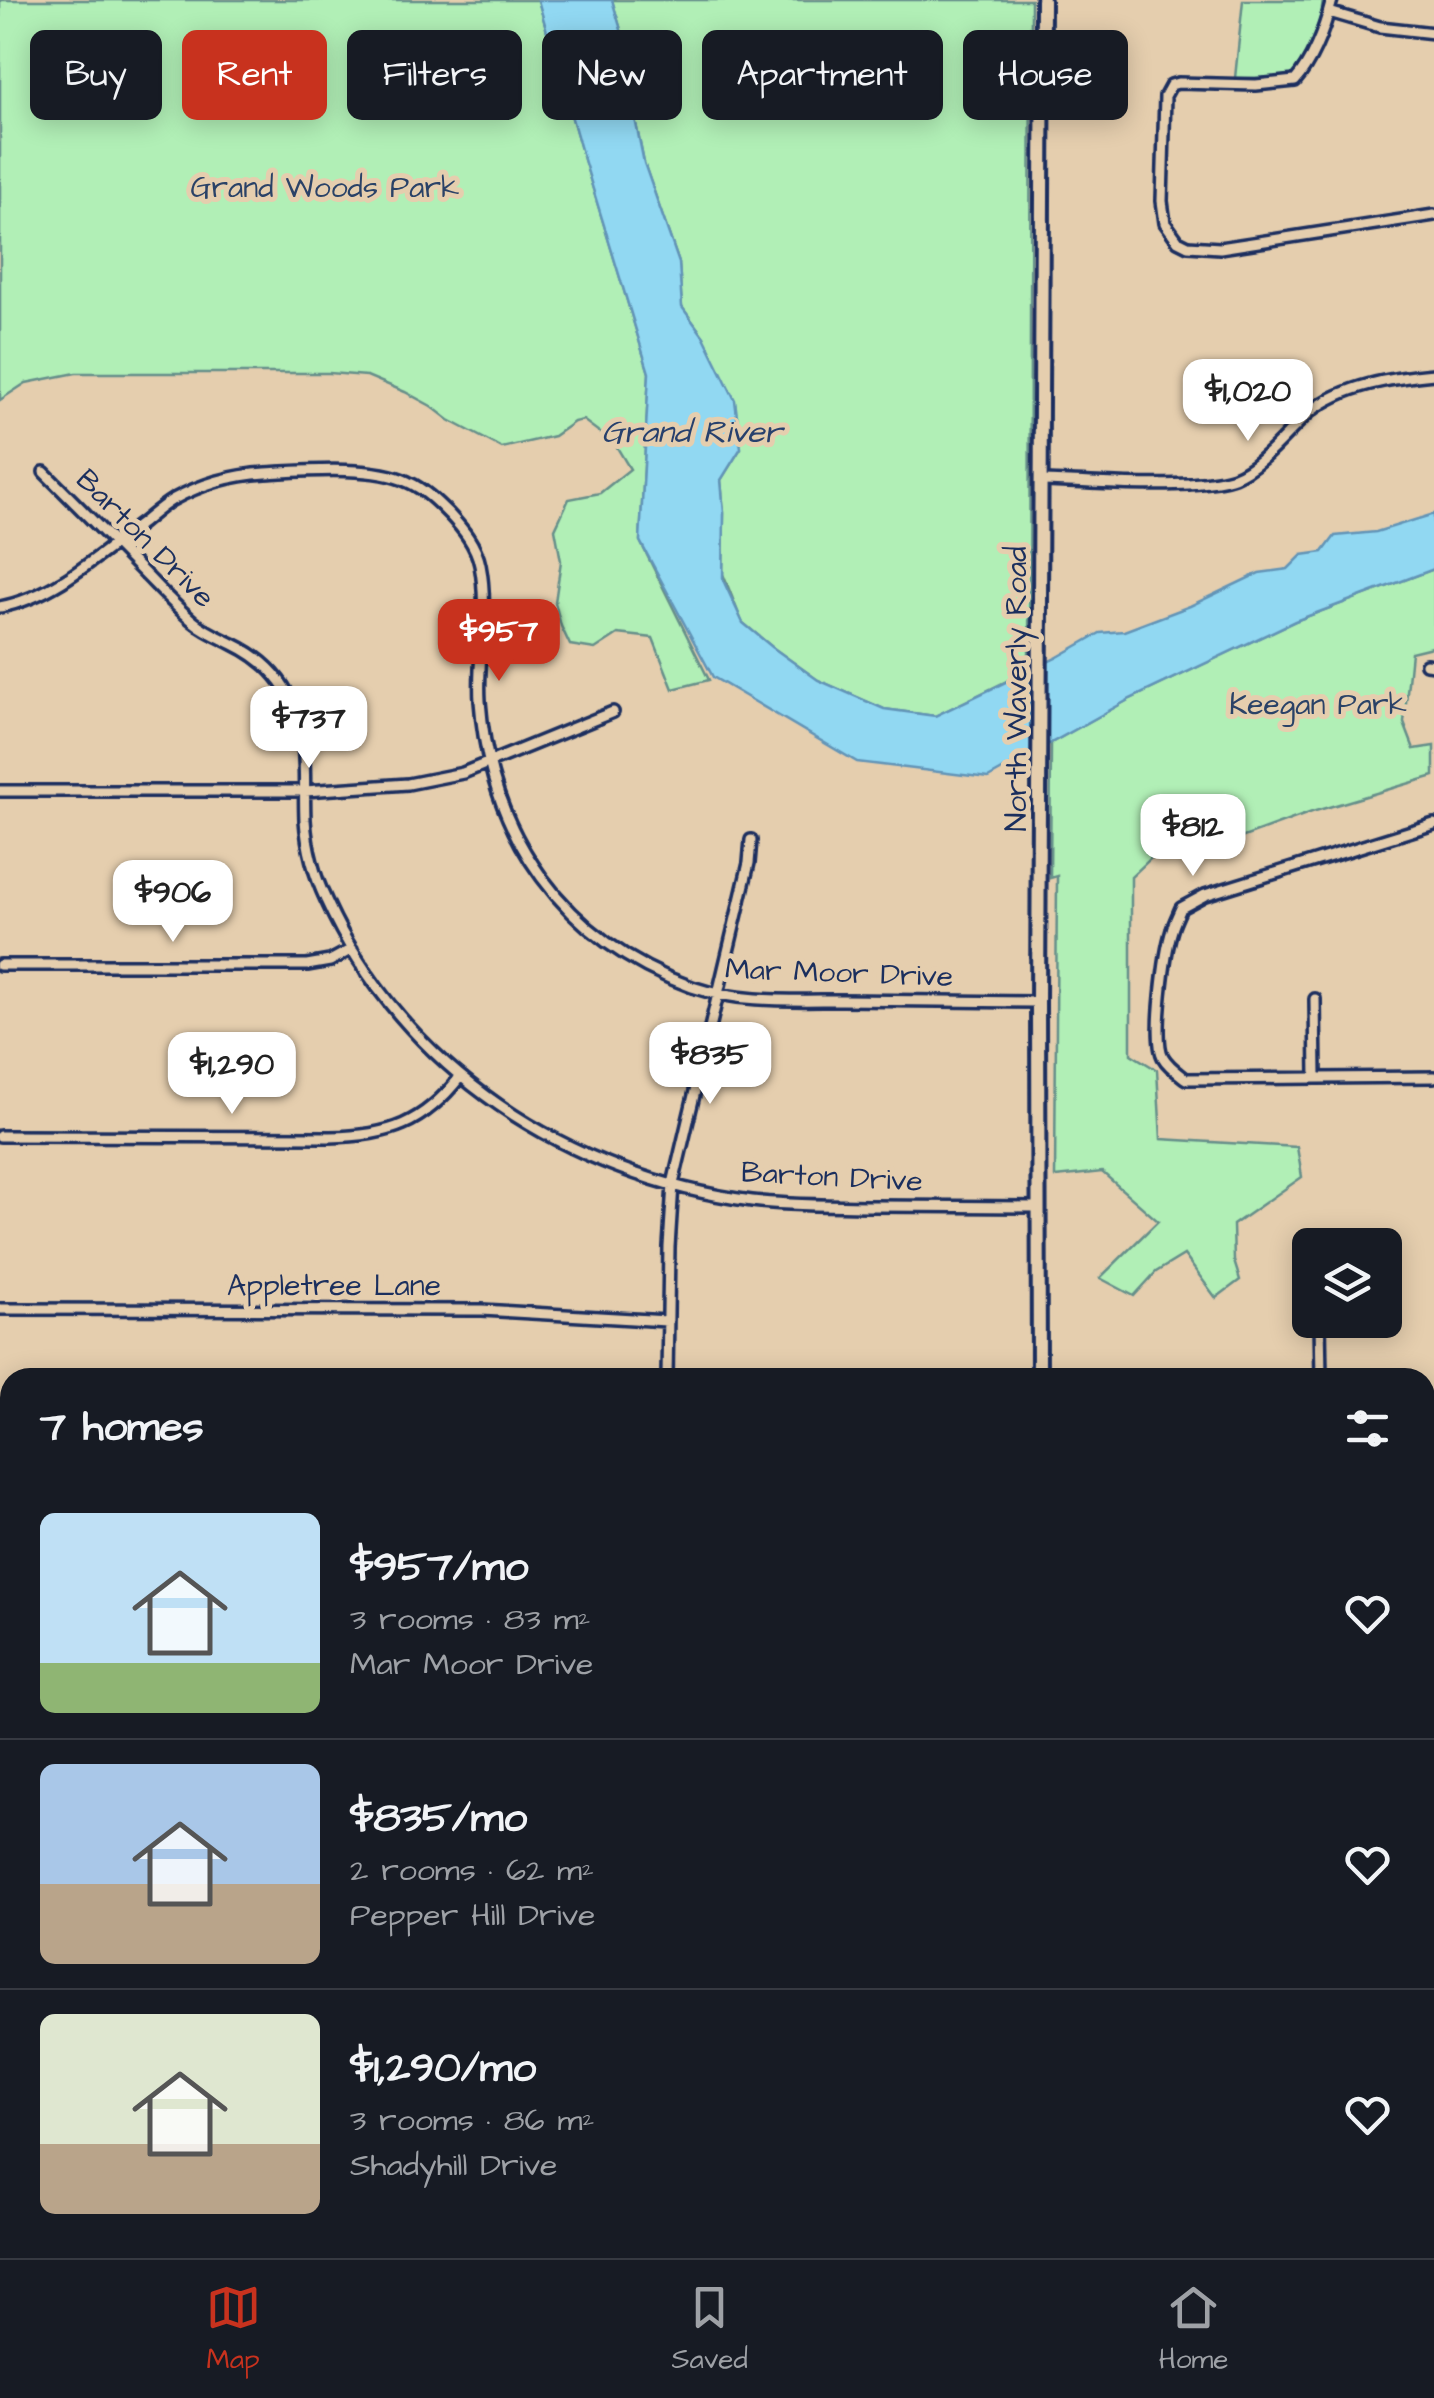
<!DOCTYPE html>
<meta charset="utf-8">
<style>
:root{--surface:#171b24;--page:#20242c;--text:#f1f3f6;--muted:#9ea1a6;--line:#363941;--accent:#c8321e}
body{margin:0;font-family:"Architects Daughter",sans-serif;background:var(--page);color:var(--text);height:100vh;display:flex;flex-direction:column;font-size:38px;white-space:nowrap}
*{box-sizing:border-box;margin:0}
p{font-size:32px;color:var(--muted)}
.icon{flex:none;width:55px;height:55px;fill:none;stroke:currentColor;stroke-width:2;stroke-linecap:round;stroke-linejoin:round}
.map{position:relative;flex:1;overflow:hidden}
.sheet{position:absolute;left:0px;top:1368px;width:1435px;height:892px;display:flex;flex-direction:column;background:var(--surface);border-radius:30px 30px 0 0;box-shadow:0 5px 25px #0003}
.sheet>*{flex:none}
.top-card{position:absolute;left:30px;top:30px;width:1375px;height:90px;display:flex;gap:20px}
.buttons{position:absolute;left:1292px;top:1228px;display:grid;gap:20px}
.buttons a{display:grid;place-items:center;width:110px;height:110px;border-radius:15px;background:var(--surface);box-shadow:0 5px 25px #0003;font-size:50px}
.price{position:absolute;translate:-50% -85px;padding:0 22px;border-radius:20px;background:#fff;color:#222;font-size:32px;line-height:65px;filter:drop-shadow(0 2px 5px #0008)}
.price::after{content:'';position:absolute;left:50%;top:60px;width:30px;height:22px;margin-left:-15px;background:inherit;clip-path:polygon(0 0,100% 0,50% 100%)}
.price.current{background:var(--accent);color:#fff}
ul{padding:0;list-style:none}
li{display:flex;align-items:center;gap:30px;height:250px;padding:0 40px}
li+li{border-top:2px solid var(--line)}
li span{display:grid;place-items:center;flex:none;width:280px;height:200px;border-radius:15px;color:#555}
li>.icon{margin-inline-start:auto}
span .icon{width:120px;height:120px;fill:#fffc;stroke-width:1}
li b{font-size:42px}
h2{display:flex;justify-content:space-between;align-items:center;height:120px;padding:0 40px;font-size:42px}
.chip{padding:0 35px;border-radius:15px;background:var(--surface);box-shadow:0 5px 25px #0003;font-size:35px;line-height:90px}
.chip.current{background:var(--accent);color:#fff}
.tabs{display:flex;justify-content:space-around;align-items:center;height:140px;border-top:2px solid var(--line);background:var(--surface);font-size:28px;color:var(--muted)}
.tabs a{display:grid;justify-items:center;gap:5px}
.tabs .current{color:var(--accent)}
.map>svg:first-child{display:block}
.built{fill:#d7c0a4}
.green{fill:#b1efb6;stroke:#668f8a;stroke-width:2.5}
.water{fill:#91d8f2;stroke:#6294b7;stroke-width:2.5}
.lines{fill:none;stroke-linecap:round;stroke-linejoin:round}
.minor-casing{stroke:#1b2f5e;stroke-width:16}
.tertiary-casing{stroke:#1b2f5e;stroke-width:19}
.secondary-casing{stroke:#1b2f5e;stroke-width:20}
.minor{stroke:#e5ceae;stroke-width:9}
.tertiary{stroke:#e5ceae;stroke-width:11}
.secondary{stroke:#e5ceae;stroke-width:12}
.labels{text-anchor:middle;stroke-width:10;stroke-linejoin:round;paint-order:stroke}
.park-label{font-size:30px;fill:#2a4267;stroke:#e5ceae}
.street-label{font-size:30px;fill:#1b2f5e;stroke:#e5ceae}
.water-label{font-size:32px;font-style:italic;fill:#27406d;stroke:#e5ceae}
</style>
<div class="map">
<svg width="1434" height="2258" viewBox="0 0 1434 2258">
<rect width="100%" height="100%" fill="#e5ceae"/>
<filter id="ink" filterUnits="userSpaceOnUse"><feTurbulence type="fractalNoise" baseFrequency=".01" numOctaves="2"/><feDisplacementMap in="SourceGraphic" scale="20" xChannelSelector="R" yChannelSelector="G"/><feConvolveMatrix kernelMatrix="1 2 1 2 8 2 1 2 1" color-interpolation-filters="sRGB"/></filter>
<g filter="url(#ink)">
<path class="built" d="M0 1700H10V1920H0Z
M1047 2250H1193L1210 2258H1047Z"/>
<path class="green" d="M0 0H538L582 153 649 373 640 541 709 680 673 689 653 638 618 634 595 649 570 645 561 626 555 602 561 561 555 529 569 499 600 493 630 469 615 444 583 420 574 422 554 436 502 448 449 420 431 406 405 392 367 376 329 373H76L26 383 0 400Z
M612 0H1031L1029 670 935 716 884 709 818 680 772 647 742 622 723 574 724 513 721 480 741 448 704 337 682 307 679 263 644 163 628 84 621 30Z
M1243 0H1323C1321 25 1308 56 1293 77L1235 78Z
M1434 569V649L1432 647 1411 652 1404 723 1414 749 1434 746V776L1312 812 1219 846H1183L1167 843 1131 877V1054L1157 1070 1161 1139 1297 1147 1302 1177 1233 1225 1234 1261 1240 1280 1216 1298 1184 1255 1156 1272 1134 1296 1100 1278 1158 1221 1102 1172 1055 1177 1057 876 1050 878 1051 743 1130 699 1295 621Z
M10 1792V1914H0V1796Z
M0 1928H10V2145H0Z
M372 2250H501V2258H371Z
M746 2250H852V2258H747Z"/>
<path class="water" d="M538 0H612L621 30 628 84 644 163 679 263 682 307 704 337 735 400 741 448 721 480 724 513 723 580 743 623 772 647 818 680 884 709 935 716 1056 658 1100 633 1124 631 1190 606 1259 573 1288 569 1302 555 1323 552 1335 536 1376 532 1434 514V569L1295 621 1130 699 988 778 857 762 713 677 640 541 649 373 582 153Z"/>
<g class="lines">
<g class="minor-casing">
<path id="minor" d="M1332 0C1325 27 1314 59 1295 81L1256 85 1178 83 1171 85 1165 96 1162 201 1165 223 1178 241 1188 246 1220 248 1434 215
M1329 12 1380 27 1434 33
M44 472C76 504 108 536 140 569 158 587 175 606 194 622 206 632 219 637 233 644 256 655 276 672 288 694 310 734 303 777 305 820 307 848 314 875 326 900 403 1070 569 1177 752 1201 792 1206 833 1205 873 1206 928 1206 984 1207 1039 1207
M1042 481C1091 482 1140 487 1189 484 1203 483 1220 482 1234 477 1262 466 1287 432 1310 412 1344 385 1392 378 1434 374
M0 607C54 597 99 555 142 523 152 515 162 506 172 500 201 484 232 475 266 473 304 471 374 465 408 482 424 489 437 502 449 514 463 529 476 545 480 565 489 610 477 656 480 701 490 836 564 941 692 987 739 1003 792 1000 842 1000 907 1001 973 1001 1038 1002
M1426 664 1434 665
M0 791H305L408 784 463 773 613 712
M1434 824 1205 895 1181 908C1178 915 1174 923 1172 930 1165 952 1153 1039 1163 1057 1168 1066 1177 1072 1186 1079L1434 1077
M0 965H307L330 961 352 949
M1315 999 1316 1078
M0 1136 330 1137C389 1136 423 1124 460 1077
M0 1309 482 1310 667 1321
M1320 1320 1321 1378
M667 1378 669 1247 673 1184 749 863 751 840
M1425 1695 1434 1694
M1425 1821H1434
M1425 2187 1434 2178
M1425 2213 1434 2222
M1216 2250 1231 2258
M341 2258V2250
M551 2258V2250
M689 2258V2250
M1356 2258 1364 2250"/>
</g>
<g class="tertiary-casing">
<path id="tertiary" d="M1425 1479H1434
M0 1485H10"/>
</g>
<g class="secondary-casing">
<path id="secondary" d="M1039 1378 1038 1002 1043 0
M1037 2258V2250"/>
</g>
<use href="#minor" class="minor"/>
<use href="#tertiary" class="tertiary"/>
<use href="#secondary" class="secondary"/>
</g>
</g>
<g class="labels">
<g class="park-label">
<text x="325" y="197">Grand Woods Park</text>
<text x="1318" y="714">Keegan Park</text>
</g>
<g class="street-label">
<text transform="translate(146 538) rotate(45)" y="10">Barton Drive</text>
<text transform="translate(1016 689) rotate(-90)" y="10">North Waverly Road</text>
<text transform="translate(839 972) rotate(2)" y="10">Mar Moor Drive</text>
<text transform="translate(832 1176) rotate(3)" y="10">Barton Drive</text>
<text x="334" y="1295">Appletree Lane</text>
</g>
<g class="water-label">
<text x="692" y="442">Grand River</text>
</g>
</g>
</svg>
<div class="buttons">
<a><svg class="icon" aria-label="layers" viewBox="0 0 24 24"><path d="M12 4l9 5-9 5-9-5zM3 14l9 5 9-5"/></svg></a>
</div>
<b class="price" style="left:1248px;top:444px">$1,020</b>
<b class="price current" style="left:499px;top:684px">$957</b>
<b class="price" style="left:309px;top:771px">$737</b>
<b class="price" style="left:1193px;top:879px">$812</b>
<b class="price" style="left:173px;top:945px">$906</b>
<b class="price" style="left:710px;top:1107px">$835</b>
<b class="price" style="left:232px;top:1117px">$1,290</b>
<div class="top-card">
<a class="chip">Buy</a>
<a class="chip current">Rent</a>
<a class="chip">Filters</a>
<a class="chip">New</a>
<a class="chip">Apartment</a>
<a class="chip">House</a>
</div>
<section class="sheet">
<h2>7 homes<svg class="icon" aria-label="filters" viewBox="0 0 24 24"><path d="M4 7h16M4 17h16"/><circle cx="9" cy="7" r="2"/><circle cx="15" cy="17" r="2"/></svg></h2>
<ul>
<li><span style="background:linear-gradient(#bfe0f5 75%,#8fb573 0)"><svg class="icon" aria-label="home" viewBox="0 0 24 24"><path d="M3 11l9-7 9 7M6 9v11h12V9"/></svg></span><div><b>$957/mo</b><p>3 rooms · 83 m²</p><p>Mar Moor Drive</p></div><svg class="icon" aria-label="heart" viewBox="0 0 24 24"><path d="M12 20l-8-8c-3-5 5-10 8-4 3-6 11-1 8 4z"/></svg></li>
<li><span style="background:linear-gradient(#a9c7e8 60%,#b9a48a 0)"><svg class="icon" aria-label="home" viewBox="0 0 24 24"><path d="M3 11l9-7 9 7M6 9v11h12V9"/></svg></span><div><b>$835/mo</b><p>2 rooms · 62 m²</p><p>Pepper Hill Drive</p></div><svg class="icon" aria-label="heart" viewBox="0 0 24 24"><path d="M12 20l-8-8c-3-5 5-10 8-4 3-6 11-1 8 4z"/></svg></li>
<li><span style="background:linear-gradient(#dfe7d0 65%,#b9a48a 0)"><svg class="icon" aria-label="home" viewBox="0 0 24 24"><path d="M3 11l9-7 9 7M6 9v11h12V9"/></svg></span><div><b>$1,290/mo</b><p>3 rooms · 86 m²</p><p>Shadyhill Drive</p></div><svg class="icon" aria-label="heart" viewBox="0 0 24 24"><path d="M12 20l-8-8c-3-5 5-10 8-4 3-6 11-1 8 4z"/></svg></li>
</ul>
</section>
</div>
<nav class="tabs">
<a class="current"><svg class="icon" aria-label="map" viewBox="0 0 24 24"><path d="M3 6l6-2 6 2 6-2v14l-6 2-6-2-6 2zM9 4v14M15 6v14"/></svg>Map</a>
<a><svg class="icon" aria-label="saved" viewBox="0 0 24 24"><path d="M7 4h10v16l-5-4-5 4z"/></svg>Saved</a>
<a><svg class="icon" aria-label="home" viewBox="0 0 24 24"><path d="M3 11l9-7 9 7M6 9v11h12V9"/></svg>Home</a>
</nav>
